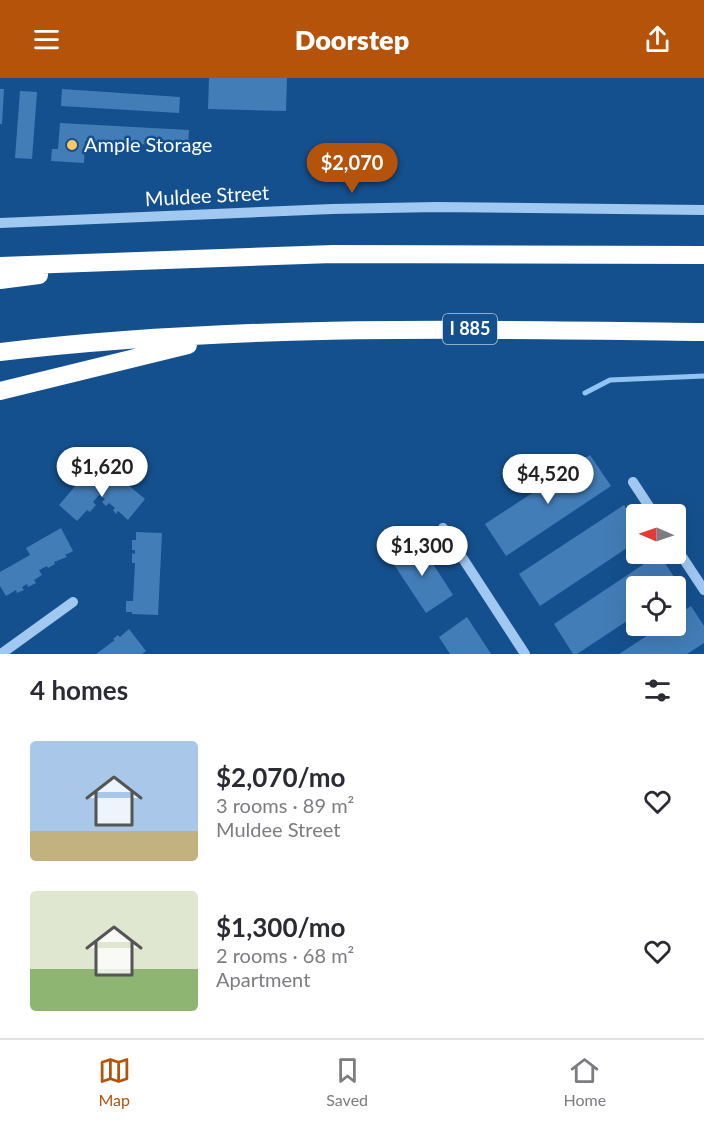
<!DOCTYPE html>
<meta charset="utf-8">
<style>
:root{--surface:#fff;--page:#f2f2f3;--text:#2b2b33;--muted:#7c7c81;--line:#e1e1e2;--accent:#b45309}
body{margin:0;font-family:Lato,sans-serif;background:var(--page);color:var(--text);height:100vh;display:flex;flex-direction:column;font-size:22px;white-space:nowrap}
*{box-sizing:border-box;margin:0}
p{font-size:20px;color:var(--muted)}
.icon{flex:none;width:33px;height:33px;fill:none;stroke:currentColor;stroke-width:2;stroke-linecap:round;stroke-linejoin:round}
.map{position:relative;height:576px;overflow:hidden}
.drawer{display:flex;flex-direction:column;background:var(--surface);flex:1}
.drawer>*{flex:none}
.needle{width:39px;rotate:272deg}
.tools{position:absolute;left:626px;top:426px;display:grid;gap:12px}
.tools a{display:grid;place-items:center;width:60px;height:60px;border-radius:6px;background:var(--surface);box-shadow:0 6px 24px #0002;font-size:30px}
.price{position:absolute;translate:-50% -51px;padding:0 14px;border-radius:21px;background:#fff;color:#222;font-size:20px;line-height:39px;filter:drop-shadow(0 2px 3px #0008)}
.price::after{content:'';position:absolute;left:50%;top:36px;width:18px;height:14px;margin-left:-9px;background:inherit;clip-path:polygon(0 0,100% 0,50% 100%)}
.price.selected{background:var(--accent);color:#fff}
ul{padding:0;list-style:none}
li{display:flex;align-items:center;gap:18px;height:150px;padding:0 30px}
li span{display:grid;place-items:center;flex:none;width:168px;height:120px;border-radius:6px;color:#555}
li>.icon{margin-inline-start:auto}
span .icon{width:72px;height:72px;fill:#fffc;stroke-width:1}
li b{font-size:26px}
h2{display:flex;justify-content:space-between;align-items:center;height:72px;padding:0 30px;font-size:26px}
header{display:flex;justify-content:space-between;align-items:center;height:78px;padding:0 30px;background:var(--accent);color:#fff;font-size:27px;font-weight:800}
.menu{display:flex;justify-content:space-around;align-items:center;height:84px;border-top:2px solid var(--line);background:var(--surface);font-size:16px;color:var(--muted)}
.menu a{display:grid;justify-items:center;gap:3px}
.menu .selected{color:var(--accent)}
.map>svg:first-child{display:block}
.lines{fill:none;stroke-linecap:round;stroke-linejoin:round}
.stream{stroke:#92c4f3;stroke-width:5}
.building{fill:#437db8}
.minor{stroke:#a0c8f0;stroke-width:10}
.highway{stroke:#fff;stroke-width:18}
.poi-dot{fill:#ffc85f;stroke:#15508e;stroke-width:2}
.labels{text-anchor:middle;stroke-width:5;stroke-linejoin:round;paint-order:stroke}
.shield{fill:#15508e;stroke:#b9cadd;stroke-width:1.5}
.shield-label{font-size:18px;font-weight:bold;fill:#fff}
.poi-label{font-size:20px;fill:#fff;stroke:#15508e;text-anchor:start}
.street-label{font-size:20px;fill:#fff;stroke:#15508e}
</style>
<header><svg class="icon" aria-label="menu" viewBox="0 0 24 24"><path d="M4 6h16M4 12h16M4 18h16"/></svg>Doorstep<svg class="icon" aria-label="share" viewBox="0 0 24 24"><path d="M12 15V3M7 8l5-5 5 5M5 13v7h14v-7"/></svg></header>
<div class="map">
<svg width="704" height="576" viewBox="0 0 704 576">
<rect width="100%" height="100%" fill="#15508e"/>
<g class="lines">
<path class="stream" d="M585 315 610 302 704 298"/>
</g>
<path class="building" d="M209 0H287L286 33 208 31Z
M0 11H4L2 46H0Z
M62 11 180 19 179 35 61 28Z
M20 13 37 14 32 81 15 80Z
M60 45 189 52 188 69 85 63 84 85 51 83 52 71H58Z
M590 377 611 408 506 478 485 446Z
M115 396 145 421 128 442 118 433 116 436 113 432 115 430 109 425 106 428 102 424 105 421 99 417 93 424 96 427 90 434 87 432 77 443 59 427 84 398 101 413Z
M624 427 636 445V464L540 528 519 496Z
M61 450 73 473 65 477 67 479 54 484 55 486 48 490 47 488 39 492 42 497 34 502 36 505 28 509 27 506 22 509 24 512 17 515 16 512 6 518 0 508V494L30 477 26 470Z
M136 454 162 455 158 537 132 536V534H126V523H133L135 485H132V475L135 476V472H132V462H136Z
M419 464 453 517 426 535 391 482Z
M659 476 680 508 675 511V508H636V537L577 576H573L554 546Z
M691 528 704 548V565L687 576H619L662 548H675V539Z
M467 539 491 576H450L439 559Z
M129 551 146 573 142 576H96L115 562 113 561 118 557 120 559Z"/>
<g class="lines">
<path class="minor" d="M0 145 332 131 436 129 704 132
M633 404 654 436
M443 450 525 576
M675 468 704 512
M1 576 73 524"/>
<path class="highway" d="M0 188 333 176 704 177
M0 202 39 197
M0 274C234 246 469 251 704 254
M0 313 188 267"/>
</g>
<circle class="poi-dot" cx="72" cy="67" r="6"/>
<g class="labels">
<rect class="shield" x="443" y="236" width="54" height="30" rx="4.5"/>
<g class="shield-label">
<text x="470" y="257">I 885</text>
</g>
<g class="poi-label">
<text x="84" y="74">Ample Storage</text>
</g>
<g class="street-label">
<text transform="translate(207 118) rotate(-3)" y="7">Muldee Street</text>
</g>
</g>
</svg>
<div class="tools">
<a><svg class="needle" viewBox="-14 -14 28 28"><path d="M0-13l5 13h-10z" fill="#e53935"/><path d="M0 13l5-13h-10z" fill="#7c7c81"/></svg></a>
<a><svg class="icon" aria-label="locate" viewBox="0 0 24 24"><circle cx="12" cy="12" r="6"/><path d="M12 2v4M12 18v4M2 12h4M18 12h4"/></svg></a>
</div>
<b class="price selected" style="left:352px;top:116px">$2,070</b>
<b class="price" style="left:102px;top:420px">$1,620</b>
<b class="price" style="left:548px;top:427px">$4,520</b>
<b class="price" style="left:422px;top:499px">$1,300</b>
</div>
<section class="drawer">
<h2>4 homes<svg class="icon" aria-label="filters" viewBox="0 0 24 24"><path d="M4 7h16M4 17h16"/><circle cx="9" cy="7" r="2"/><circle cx="15" cy="17" r="2"/></svg></h2>
<ul>
<li><span style="background:linear-gradient(#a9c7e8 75%,#c2b280 0)"><svg class="icon" aria-label="home" viewBox="0 0 24 24"><path d="M3 11l9-7 9 7M6 9v11h12V9"/></svg></span><div><b>$2,070/mo</b><p>3 rooms · 89 m²</p><p>Muldee Street</p></div><svg class="icon" aria-label="heart" viewBox="0 0 24 24"><path d="M12 20l-8-8c-3-5 5-10 8-4 3-6 11-1 8 4z"/></svg></li>
<li><span style="background:linear-gradient(#dfe7d0 65%,#8fb573 0)"><svg class="icon" aria-label="home" viewBox="0 0 24 24"><path d="M3 11l9-7 9 7M6 9v11h12V9"/></svg></span><div><b>$1,300/mo</b><p>2 rooms · 68 m²</p><p>Apartment</p></div><svg class="icon" aria-label="heart" viewBox="0 0 24 24"><path d="M12 20l-8-8c-3-5 5-10 8-4 3-6 11-1 8 4z"/></svg></li>
</ul>
</section>
<nav class="menu">
<a class="selected"><svg class="icon" aria-label="map" viewBox="0 0 24 24"><path d="M3 6l6-2 6 2 6-2v14l-6 2-6-2-6 2zM9 4v14M15 6v14"/></svg>Map</a>
<a><svg class="icon" aria-label="saved" viewBox="0 0 24 24"><path d="M7 4h10v16l-5-4-5 4z"/></svg>Saved</a>
<a><svg class="icon" aria-label="home" viewBox="0 0 24 24"><path d="M3 11l9-7 9 7M6 9v11h12V9"/></svg>Home</a>
</nav>
